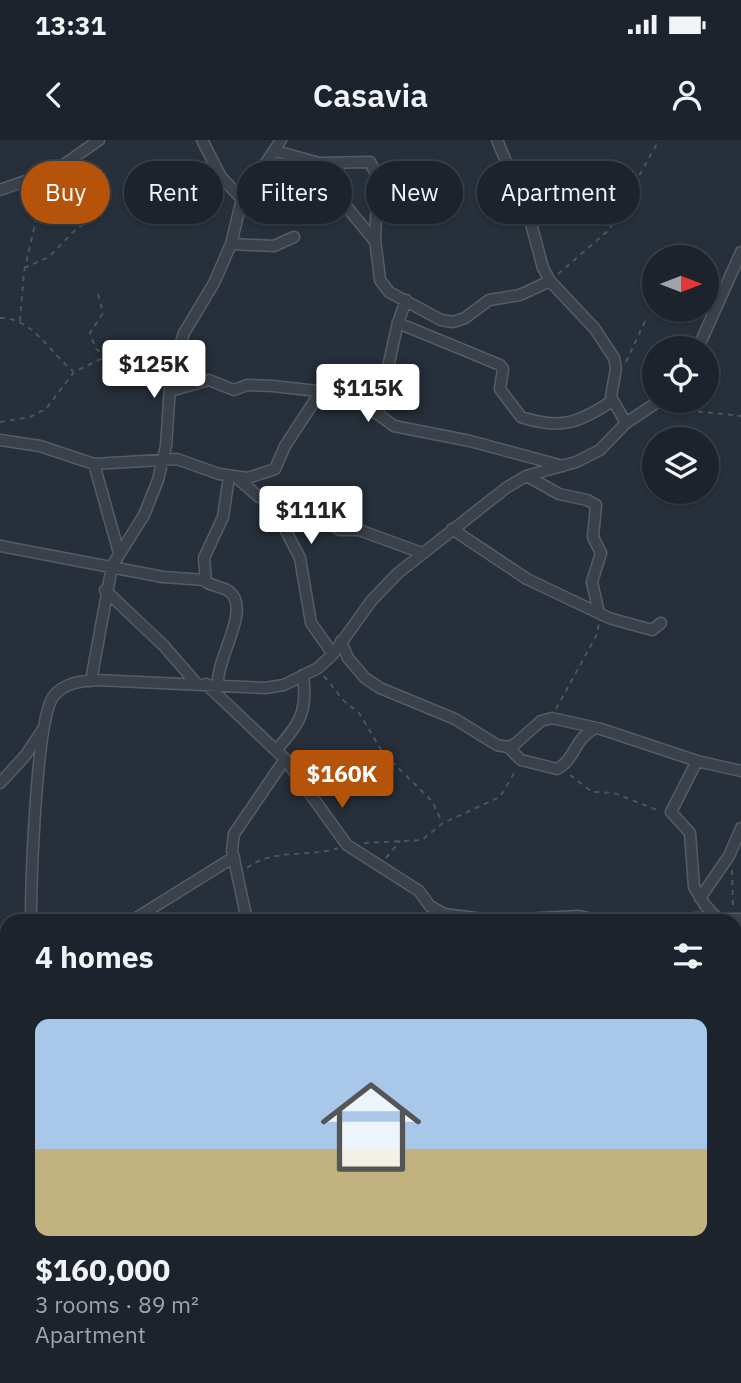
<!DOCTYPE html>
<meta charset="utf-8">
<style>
:root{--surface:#1c232c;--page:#292f38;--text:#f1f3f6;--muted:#a0a4a9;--line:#3a4048;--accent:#b45309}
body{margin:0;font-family:"IBM Plex Sans",sans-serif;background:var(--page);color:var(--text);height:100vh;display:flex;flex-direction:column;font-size:26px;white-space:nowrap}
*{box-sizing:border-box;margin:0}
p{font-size:23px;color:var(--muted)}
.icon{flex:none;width:38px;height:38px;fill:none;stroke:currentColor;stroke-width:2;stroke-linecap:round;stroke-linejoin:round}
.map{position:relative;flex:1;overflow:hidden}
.sheet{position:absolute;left:0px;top:774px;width:742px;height:471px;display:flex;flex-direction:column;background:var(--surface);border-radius:21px 21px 0 0;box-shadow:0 2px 5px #0004,0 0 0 2px var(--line)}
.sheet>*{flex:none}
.guide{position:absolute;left:21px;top:21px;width:700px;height:63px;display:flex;gap:14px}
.needle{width:46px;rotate:90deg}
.tools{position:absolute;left:642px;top:105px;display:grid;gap:14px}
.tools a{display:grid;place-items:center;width:77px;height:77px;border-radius:50%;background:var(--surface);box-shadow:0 2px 5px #0004,0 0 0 2px var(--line);font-size:35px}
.price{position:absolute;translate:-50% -60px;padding:0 16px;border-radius:7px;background:#fff;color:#222;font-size:23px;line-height:46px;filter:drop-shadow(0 2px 4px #0008)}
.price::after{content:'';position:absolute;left:50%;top:42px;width:21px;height:16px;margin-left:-10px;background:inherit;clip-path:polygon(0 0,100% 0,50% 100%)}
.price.on{background:var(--accent);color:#fff}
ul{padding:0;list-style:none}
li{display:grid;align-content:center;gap:14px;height:371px;padding:0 35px}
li+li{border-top:2px solid var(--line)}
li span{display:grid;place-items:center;height:217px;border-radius:14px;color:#555}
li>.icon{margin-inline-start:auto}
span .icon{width:126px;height:126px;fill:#fffc;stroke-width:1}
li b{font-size:30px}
h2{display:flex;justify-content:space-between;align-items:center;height:84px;padding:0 35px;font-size:30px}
.chip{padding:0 24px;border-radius:32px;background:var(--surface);box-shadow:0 2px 5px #0004,0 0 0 2px var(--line);font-size:24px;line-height:63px}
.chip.on{background:var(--accent);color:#fff}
.status{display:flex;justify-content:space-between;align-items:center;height:49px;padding:0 35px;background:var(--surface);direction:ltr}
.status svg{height:19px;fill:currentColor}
header{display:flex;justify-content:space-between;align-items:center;height:91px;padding:0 35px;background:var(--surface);font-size:32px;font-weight:600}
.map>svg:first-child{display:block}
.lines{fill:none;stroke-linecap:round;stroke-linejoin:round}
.minor-casing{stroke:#555c65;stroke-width:13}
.path{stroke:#48585a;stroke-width:2;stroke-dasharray:5 5;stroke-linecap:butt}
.minor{stroke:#3a414a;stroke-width:10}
</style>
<div class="status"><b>13:31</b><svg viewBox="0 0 49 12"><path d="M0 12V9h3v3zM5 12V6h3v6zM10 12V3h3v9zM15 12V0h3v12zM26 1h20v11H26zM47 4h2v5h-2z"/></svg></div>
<header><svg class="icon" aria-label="back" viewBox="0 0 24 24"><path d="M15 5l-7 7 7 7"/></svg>Casavia<svg class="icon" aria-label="person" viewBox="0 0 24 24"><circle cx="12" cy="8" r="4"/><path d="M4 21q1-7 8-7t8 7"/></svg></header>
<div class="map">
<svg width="741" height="1243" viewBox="0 0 741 1243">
<rect width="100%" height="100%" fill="#262f3a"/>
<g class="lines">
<g class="minor-casing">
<path id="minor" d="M202 0 221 37 242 59
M497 0 529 76 543 128 550 141 595 189 614 218 616 228 611 257 626 283
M276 11 319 23 370 22 378 38 375 100 378 123 380 140 389 152 441 180 453 182 465 178 489 160 520 155 550 141
M331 48 374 100
M0 50 56 30 99 0
M231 104 274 106 294 97
M406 160 398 183 500 225 503 229 500 249 521 277C560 290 579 283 612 261
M698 208 741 112
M170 251 209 240 234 250 247 245 273 246 326 252 367 266 394 286 470 301 563 326
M378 273 398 182
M0 300 40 306 94 324 177 319 219 334 248 338 275 329 285 306 321 251
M94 324 119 413
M527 336 559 354 587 360 596 365 593 397 601 413 592 442 599 473
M237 338 259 357 282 368 286 391 300 418 311 483 333 514
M283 371H314L340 390H359L422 413
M452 389 527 439 609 478 652 490 661 483
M0 406 163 437 205 440
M105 450 164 506 197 544
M341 501 348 518 365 538 380 548 455 579 497 605 508 607 515 604 541 581 552 578 601 589 697 621 741 631
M91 541 112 426 144 375 158 340 166 306 171 232 184 193 214 143 231 104 242 59 281 0
M206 544 285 619 347 705 419 751 430 766 444 774 491 780
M218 544C216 517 254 466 227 450 221 447 213 446 206 442L204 418 223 377 229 337
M508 607 521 620 557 629C575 620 574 599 595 588
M276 610C300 584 308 571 303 535
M697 621 671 672 690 693 694 747 705 765 716 777
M0 643 25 616 43 589
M700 758 729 716 741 688
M31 780C31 744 36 581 53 557 63 543 81 541 96 540L265 548 284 545 318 528 333 514 372 460 398 433 506 348 526 336 576 322 600 310 626 283 659 261
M133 780 234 717
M247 780 232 710 234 694 285 619
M504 780 579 776 596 780
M686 780 695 778 741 779
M735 863 741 857
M0 909 7 908
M735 911 741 914
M0 1167 7 1166
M0 1215 4 1243
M423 1237 439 1243
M459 1237 467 1243
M208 1243 210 1237"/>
</g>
<path class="path" d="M24 128 49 117 72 93 104 68 105 58 86 23
M558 134 609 90 659 0
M98 154 103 173 90 193 96 209 107 216
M0 178C32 177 50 213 73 231
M20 181 24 132 44 45
M626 222 646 179
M670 261 694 271 741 276
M0 282 30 277 46 269 74 232 107 216 161 230
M324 536 344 561 359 573 383 613 432 661 442 682
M556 569 596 496 599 484
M570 635 592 652 614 653 660 671
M364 703 422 700 443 683 500 657 516 630
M386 718 400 701
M247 728C272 708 308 718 338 708
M732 730 733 770
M735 892 736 872
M735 1081 741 1079
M0 1119 7 1130
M44 1243 51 1237"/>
<use href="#minor" class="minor"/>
</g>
</svg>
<div class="tools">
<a><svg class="needle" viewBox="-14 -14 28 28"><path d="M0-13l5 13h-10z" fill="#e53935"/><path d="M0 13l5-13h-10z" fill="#a0a4a9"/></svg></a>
<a><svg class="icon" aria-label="locate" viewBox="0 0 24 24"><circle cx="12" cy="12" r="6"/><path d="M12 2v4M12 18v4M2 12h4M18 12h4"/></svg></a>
<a><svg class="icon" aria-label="layers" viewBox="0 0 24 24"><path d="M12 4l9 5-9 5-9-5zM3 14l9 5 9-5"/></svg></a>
</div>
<b class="price" style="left:154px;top:260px">$125K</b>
<b class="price" style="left:368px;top:284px">$115K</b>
<b class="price" style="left:311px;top:406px">$111K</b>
<b class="price on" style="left:342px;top:670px">$160K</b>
<div class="guide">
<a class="chip on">Buy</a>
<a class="chip">Rent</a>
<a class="chip">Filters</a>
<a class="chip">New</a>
<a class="chip">Apartment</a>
</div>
<section class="sheet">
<h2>4 homes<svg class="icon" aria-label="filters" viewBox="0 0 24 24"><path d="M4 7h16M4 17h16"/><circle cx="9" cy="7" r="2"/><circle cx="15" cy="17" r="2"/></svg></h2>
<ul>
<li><span style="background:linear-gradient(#a9c7e8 60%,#c2b280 0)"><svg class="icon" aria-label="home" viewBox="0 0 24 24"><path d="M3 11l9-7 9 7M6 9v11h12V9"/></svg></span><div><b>$160,000</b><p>3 rooms · 89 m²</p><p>Apartment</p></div></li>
</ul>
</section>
</div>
